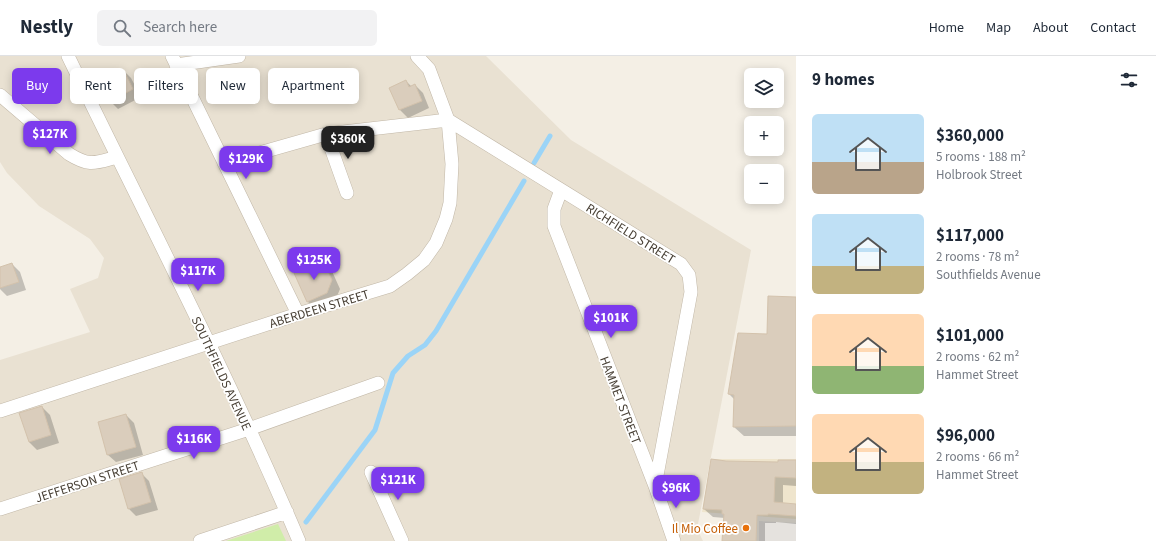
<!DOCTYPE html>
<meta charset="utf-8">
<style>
:root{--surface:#fff;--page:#f2f2f3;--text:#1f2937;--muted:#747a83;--line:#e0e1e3;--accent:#7c3aed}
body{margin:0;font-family:"Source Sans 3",sans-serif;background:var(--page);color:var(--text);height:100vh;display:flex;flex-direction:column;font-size:15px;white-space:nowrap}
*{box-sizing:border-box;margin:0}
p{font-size:13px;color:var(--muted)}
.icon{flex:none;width:22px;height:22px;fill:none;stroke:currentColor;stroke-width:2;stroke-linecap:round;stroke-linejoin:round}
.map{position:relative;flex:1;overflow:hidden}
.side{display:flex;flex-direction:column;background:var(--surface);width:360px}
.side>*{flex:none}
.guide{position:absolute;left:12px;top:12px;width:380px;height:36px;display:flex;gap:8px}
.controls{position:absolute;left:744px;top:12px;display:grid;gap:8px}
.controls a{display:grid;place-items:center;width:40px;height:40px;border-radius:6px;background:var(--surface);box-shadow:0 2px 10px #0003;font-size:20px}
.price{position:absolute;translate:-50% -34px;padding:0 9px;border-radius:8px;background:var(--accent);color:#fff;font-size:13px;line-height:26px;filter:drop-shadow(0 1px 2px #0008)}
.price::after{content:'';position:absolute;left:50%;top:24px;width:12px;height:9px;margin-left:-6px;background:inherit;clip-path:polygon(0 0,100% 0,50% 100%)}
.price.current{background:#222;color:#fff}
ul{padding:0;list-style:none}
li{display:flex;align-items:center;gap:12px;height:100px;padding:0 16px}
li span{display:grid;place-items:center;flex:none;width:112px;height:80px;border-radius:6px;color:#555}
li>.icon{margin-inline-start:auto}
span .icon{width:48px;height:48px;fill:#fffc;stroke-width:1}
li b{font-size:17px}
h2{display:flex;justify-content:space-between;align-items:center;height:48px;padding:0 16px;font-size:17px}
.pill{padding:0 14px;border-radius:6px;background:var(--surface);box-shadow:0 2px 10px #0003;font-size:14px;line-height:36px}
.pill.current{background:var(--accent);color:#fff}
header{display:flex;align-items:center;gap:24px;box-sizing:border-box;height:56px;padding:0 20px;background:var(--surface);border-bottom:1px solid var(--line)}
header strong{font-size:19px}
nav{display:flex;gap:22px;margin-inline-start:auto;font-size:14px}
.search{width:280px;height:36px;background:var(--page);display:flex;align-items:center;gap:10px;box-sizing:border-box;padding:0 14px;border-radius:6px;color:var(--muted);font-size:15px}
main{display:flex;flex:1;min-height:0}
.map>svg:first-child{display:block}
.residential{fill:#e9e1d2}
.education{fill:#efe5cd}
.green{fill:#d0eda9}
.parking{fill:#e5e2de}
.shadow{fill:#0003}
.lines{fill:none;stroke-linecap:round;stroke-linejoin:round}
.stream{stroke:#9bd4f7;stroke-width:5}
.building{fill:#dacdbc;stroke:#d3c2ac}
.minor-casing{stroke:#c1b7a7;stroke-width:14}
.minor{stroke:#fff;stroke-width:13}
.food-dot{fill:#e8710a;stroke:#fff;stroke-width:1.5}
.labels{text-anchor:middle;stroke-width:3.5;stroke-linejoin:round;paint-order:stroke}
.street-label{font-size:13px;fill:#473f34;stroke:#fff}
.food-label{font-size:13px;fill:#c56008;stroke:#fff;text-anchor:end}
</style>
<header>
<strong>Nestly</strong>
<div class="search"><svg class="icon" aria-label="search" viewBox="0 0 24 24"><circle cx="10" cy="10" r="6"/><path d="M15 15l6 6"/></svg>Search here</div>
<nav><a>Home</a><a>Map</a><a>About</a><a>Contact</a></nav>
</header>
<main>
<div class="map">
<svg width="796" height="485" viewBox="0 0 796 485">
<rect width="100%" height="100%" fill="#f4efe5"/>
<path class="residential" d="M0 0H486L571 84 751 194 697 473 703 485H0V304L90 276 70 233 98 222 104 202 90 183 39 150 7 117 0 106Z"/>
<path class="education" d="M711 403H796V463L702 456Z"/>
<path class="green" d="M278 468 286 485H226Z"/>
<path class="parking" d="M759 465 796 467V485H759Z"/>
<path class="shadow" d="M123 14 131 22 141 41 118 53 110 45Z
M406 25 412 31 415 29 423 37 429 52 408 62 400 54 391 32Z
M323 205 331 213 340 233 335 245 316 253 308 246 295 218Z
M12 208 20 216 26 234 7 240 0 233V212Z
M796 242V380H744L734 371 735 344 729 338 768 279Z
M42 351 50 359 59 387 37 394 29 386Z
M126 359 134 367 143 399 116 406 108 399Z
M796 405V430L783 429V448L796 449V468L776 466V467H765V485H723L725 462 713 461 704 453 726 406 779 407Z
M141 417 149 425 158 454 136 460 128 452Z"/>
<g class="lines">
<path class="stream" d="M534 107 550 80
M306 466 375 374 393 317 408 300 425 289 436 275 524 125"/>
</g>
<path class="building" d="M123 13 133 33 110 46 99 25Z
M406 24 409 31 415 28 422 45 399 54 389 32Z
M323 204 332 224 327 237 307 246 294 217Z
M12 207 19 226 0 232V211Z
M768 240 796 241V370L733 371 734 339 728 338 738 277 767 278Z
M42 350 51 379 29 386 19 357Z
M126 358 136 391 107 399 98 366Z
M711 403 726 405 778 406V404H796V422L775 421 774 446 796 448V460L768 458V459H757L756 485H722L724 458H722V454L703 453Z
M142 416 151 446 128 453 119 423Z"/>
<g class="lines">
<g class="minor-casing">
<path id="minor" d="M68 0C146 161 229 320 299 485
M172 0 298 258
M176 9 239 0
M0 39 69 98C90 111 95 107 117 101
M326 78 347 137
M224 107 326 78 448 64 681 208 689 219 691 236 655 430
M561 134 554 153V170L655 430 674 485
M0 355 298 258 390 230 407 218 424 204 436 187 446 163 450 147 452 108 448 64 429 13 417 0
M371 416 402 485
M0 453 249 373 378 327
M200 485 287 456"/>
</g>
<use href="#minor" class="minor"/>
</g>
<circle class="food-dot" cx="746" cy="472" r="4"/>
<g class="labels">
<g class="street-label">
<text transform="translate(631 177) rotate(32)" y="5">RICHFIELD STREET</text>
<text transform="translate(319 252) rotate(-17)" y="5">ABERDEEN STREET</text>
<text transform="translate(222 317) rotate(65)" y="5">SOUTHFIELDS AVENUE</text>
<text transform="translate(621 344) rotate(69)" y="5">HAMMET STREET</text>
<text transform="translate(87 425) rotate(-18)" y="5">JEFFERSON STREET</text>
</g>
<g class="food-label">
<text x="738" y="477">Il Mio Coffee</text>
</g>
</g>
</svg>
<div class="controls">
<a><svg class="icon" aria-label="layers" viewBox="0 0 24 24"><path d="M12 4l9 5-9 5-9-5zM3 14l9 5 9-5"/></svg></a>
<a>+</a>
<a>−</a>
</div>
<b class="price" style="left:50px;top:99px">$127K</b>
<b class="price current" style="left:348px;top:104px">$360K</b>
<b class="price" style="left:246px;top:124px">$129K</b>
<b class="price" style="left:314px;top:225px">$125K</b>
<b class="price" style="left:198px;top:236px">$117K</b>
<b class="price" style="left:611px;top:283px">$101K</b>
<b class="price" style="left:194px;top:404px">$116K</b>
<b class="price" style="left:398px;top:445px">$121K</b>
<b class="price" style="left:676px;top:453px">$96K</b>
<div class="guide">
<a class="pill current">Buy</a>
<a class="pill">Rent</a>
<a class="pill">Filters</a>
<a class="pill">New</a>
<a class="pill">Apartment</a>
</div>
</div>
<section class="side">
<h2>9 homes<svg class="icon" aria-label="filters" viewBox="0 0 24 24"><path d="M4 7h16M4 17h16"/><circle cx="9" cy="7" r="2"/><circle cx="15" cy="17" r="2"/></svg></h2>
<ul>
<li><span style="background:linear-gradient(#bfe0f5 60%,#b9a48a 0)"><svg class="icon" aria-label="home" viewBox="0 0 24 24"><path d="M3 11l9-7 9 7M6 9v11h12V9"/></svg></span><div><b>$360,000</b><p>5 rooms · 188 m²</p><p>Holbrook Street</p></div></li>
<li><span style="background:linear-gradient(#bfe0f5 65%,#c2b280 0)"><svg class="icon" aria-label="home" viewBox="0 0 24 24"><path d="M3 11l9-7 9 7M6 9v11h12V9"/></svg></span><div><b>$117,000</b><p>2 rooms · 78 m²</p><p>Southfields Avenue</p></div></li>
<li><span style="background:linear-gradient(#ffd9b3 65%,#8fb573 0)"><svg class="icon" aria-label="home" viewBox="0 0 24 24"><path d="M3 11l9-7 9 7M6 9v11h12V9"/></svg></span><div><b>$101,000</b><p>2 rooms · 62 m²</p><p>Hammet Street</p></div></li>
<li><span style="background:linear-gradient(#ffd9b3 60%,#c2b280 0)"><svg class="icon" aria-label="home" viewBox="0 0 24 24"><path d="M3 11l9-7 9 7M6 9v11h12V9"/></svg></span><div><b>$96,000</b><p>2 rooms · 66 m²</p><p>Hammet Street</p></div></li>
</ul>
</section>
</main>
